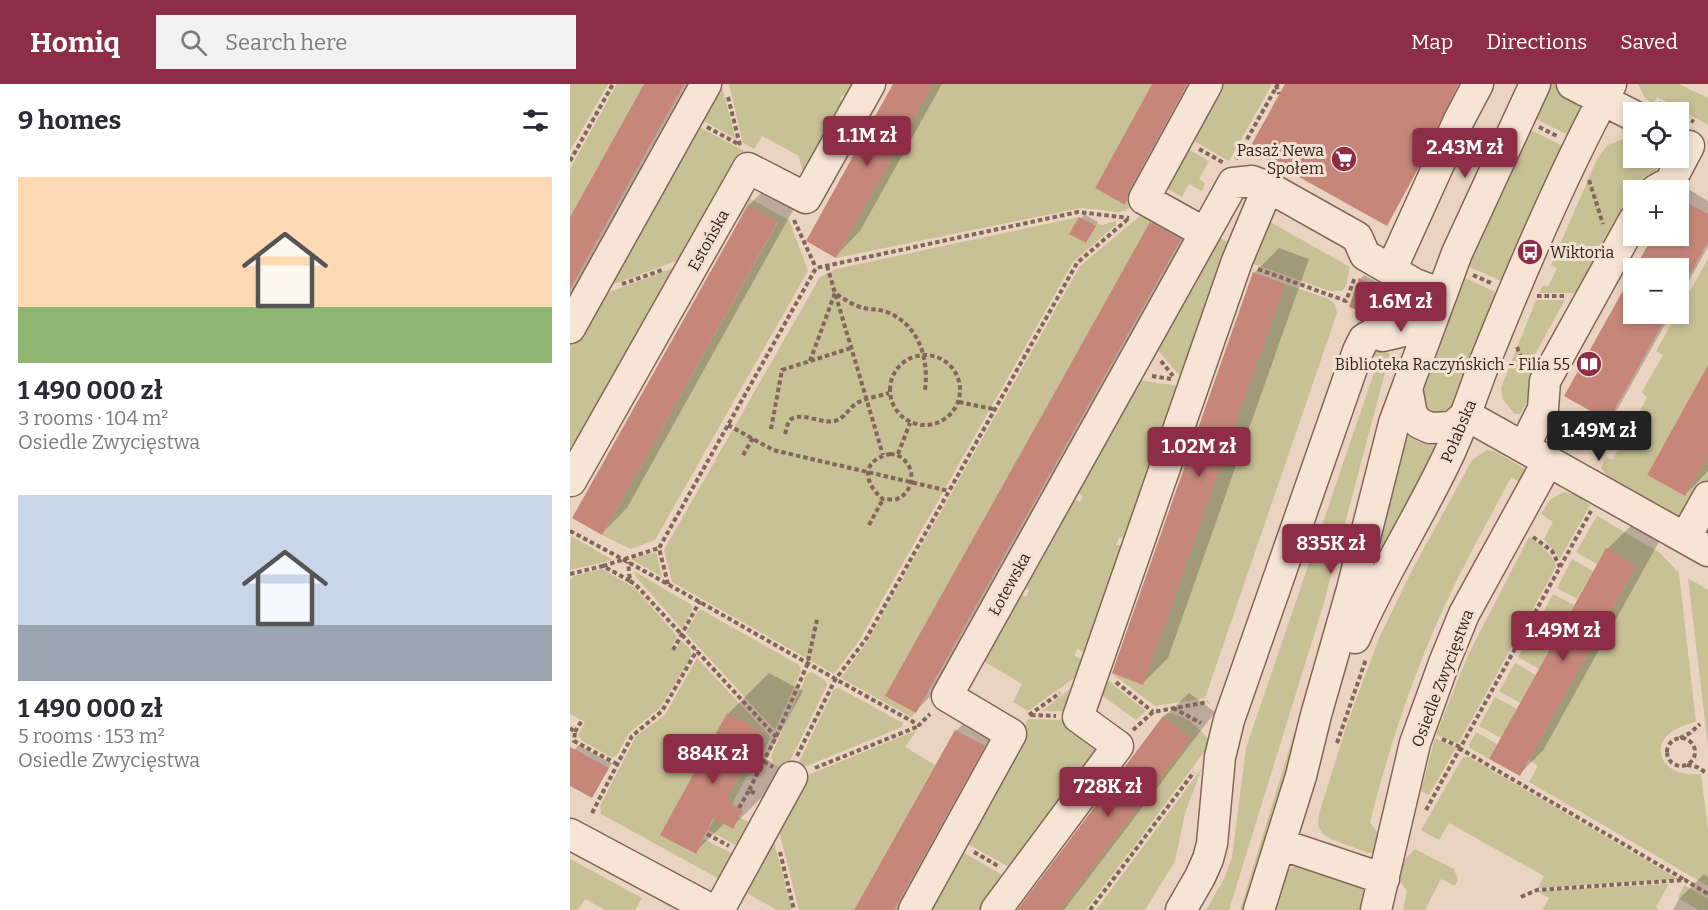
<!DOCTYPE html>
<meta charset="utf-8">
<style>
:root{--surface:#fff;--page:#f2f2f3;--text:#2b2b33;--muted:#7c7c81;--accent:#8e2e46}
body{margin:0;font-family:Bitter,serif;background:var(--page);color:var(--text);height:100vh;display:flex;flex-direction:column;font-size:22px;white-space:nowrap}
*{box-sizing:border-box;margin:0}
p{font-size:20px;color:var(--muted)}
.icon{flex:none;width:33px;height:33px;fill:none;stroke:currentColor;stroke-width:2;stroke-linecap:round;stroke-linejoin:round}
.map{position:relative;flex:1;overflow:hidden}
.side{display:flex;flex-direction:column;background:var(--surface);width:570px}
.side>*{flex:none}
.tools{position:absolute;left:1053px;top:18px;display:grid;gap:12px}
.tools a{display:grid;place-items:center;width:66px;height:66px;border-radius:0px;background:var(--surface);box-shadow:0 3px 9px #0003;font-size:30px}
.price{position:absolute;translate:-50% -51px;padding:0 14px;border-radius:6px;background:var(--accent);color:#fff;font-size:20px;line-height:39px;filter:drop-shadow(0 2px 3px #0008)}
.price::after{content:'';position:absolute;left:50%;top:36px;width:18px;height:14px;margin-left:-9px;background:inherit;clip-path:polygon(0 0,100% 0,50% 100%)}
.price.current{background:#222;color:#fff}
ul{padding:0;list-style:none}
li{display:grid;align-content:center;gap:12px;height:318px;padding:0 18px}
li span{display:grid;place-items:center;height:186px;border-radius:0px;color:#555}
li>.icon{margin-inline-start:auto}
span .icon{width:108px;height:108px;fill:#fffc;stroke-width:1}
li b{font-size:26px}
h2{display:flex;justify-content:space-between;align-items:center;height:72px;padding:0 18px;font-size:26px}
header{display:flex;align-items:center;gap:36px;box-sizing:border-box;height:84px;padding:0 30px;background:var(--accent);color:#fff}
header strong{font-size:28px}
nav{display:flex;gap:33px;margin-inline-start:auto;font-size:21px}
.search{width:420px;height:54px;background:var(--page);display:flex;align-items:center;gap:15px;box-sizing:border-box;padding:0 21px;border-radius:0px;color:var(--muted);font-size:22px}
main{display:flex;flex:1;min-height:0}
.map>svg:first-child{display:block}
.green{fill:#c8c196}
.shadow{fill:#0003}
.building{fill:#c6877a}
.lines{fill:none;stroke-linecap:round;stroke-linejoin:round}
.minor-casing{stroke:#83665a;stroke-width:33}
.path{stroke:#83665a;stroke-width:4;stroke-dasharray:4.5 3;stroke-linecap:butt}
.minor{stroke:#f6e4d4;stroke-width:30}
.labels{text-anchor:middle;stroke-width:6;stroke-linejoin:round;paint-order:stroke}
.poi-label{font-size:16px;fill:#33231d;stroke:#f2e0d0;text-anchor:end}
.street-label{font-size:16px;fill:#33231d;stroke:#f2e0d0}
</style>
<header>
<strong>Homiq</strong>
<div class="search"><svg class="icon" aria-label="search" viewBox="0 0 24 24"><circle cx="10" cy="10" r="6"/><path d="M15 15l6 6"/></svg>Search here</div>
<nav><a>Map</a><a>Directions</a><a>Saved</a></nav>
</header>
<main>
<section class="side">
<h2>9 homes<svg class="icon" aria-label="filters" viewBox="0 0 24 24"><path d="M4 7h16M4 17h16"/><circle cx="9" cy="7" r="2"/><circle cx="15" cy="17" r="2"/></svg></h2>
<ul>
<li><span style="background:linear-gradient(#ffd9b3 70%,#8fb573 0)"><svg class="icon" aria-label="home" viewBox="0 0 24 24"><path d="M3 11l9-7 9 7M6 9v11h12V9"/></svg></span><div><b>1 490 000 zł</b><p>3 rooms · 104 m²</p><p>Osiedle Zwycięstwa</p></div></li>
<li><span style="background:linear-gradient(#c9d6e8 70%,#9aa5b1 0)"><svg class="icon" aria-label="home" viewBox="0 0 24 24"><path d="M3 11l9-7 9 7M6 9v11h12V9"/></svg></span><div><b>1 490 000 zł</b><p>5 rooms · 153 m²</p><p>Osiedle Zwycięstwa</p></div></li>
</ul>
</section>
<div class="map">
<svg width="1138" height="826" viewBox="0 0 1138 826">
<rect width="100%" height="100%" fill="#ead4c1"/>
<path class="green" d="M0 0H38L0 67Z
M47 0H74L0 133V85Z
M144 0H151L166 55 127 33Z
M159 0H296L285 19 272 11 270 15 283 22 233 89 229 72 192 52 184 65 173 59Z
M363 0H582L525 104 555 121 564 106C562 117 563 126 550 128L511 124 266 174Z
M644 0H700L701 2 659 77 615 52Z
M976 0H987L1018 19 1002 53 960 32Z
M1068 0H1109L1138 14V41L1087 13 1083 20 1075 14Z
M122 39 178 69 120 172 30 205Z
M955 43 997 64 933 198 893 180Z
M1053 55H1063L1064 74H1094L1076 104 1064 106 1063 111 1027 176 1017 209H969L973 201 978 203 987 184 981 181 1027 75 1038 61Z
M611 61 639 77 629 95 635 99 632 107 619 100 612 113 593 102Z
M174 114H179L219 136 238 187 85 456 61 465 32 451 208 138 178 121 169 136 159 129Z
M571 131 582 136 316 611 346 629 341 633 271 594 297 558 510 182Z
M509 133 500 150 516 159 527 139 532 141 546 137V141L503 178 289 557 264 590 102 498 94 466 250 193 266 185Z
M698 139H702L780 183 776 202 772 207H759L681 179Z
M642 150 666 162 619 294 609 291 582 259Z
M1138 175V286H1136L1077 391 1115 412 1138 371V400L1112 432H1108L1039 394 1031 384 1036 373 1042 376 1077 314 1072 308 1093 271 1086 267Z
M116 179 7 363 0 365V260L26 213Z
M889 191 929 210 883 328 858 338 845 312Z
M715 200 759 215 765 220 767 229 635 614 585 622 541 589 573 600Z
M966 216H995L959 281 977 282 950 330H945L933 316 931 304Z
M801 266 815 267 820 270 753 522 659 826H636L654 795 662 773 676 664 809 274 795 268Z
M827 280 830 283 678 826H670L756 545Z
M560 295 616 303 562 452 549 454 546 461H561L521 571 507 565 505 572 519 578 514 587 458 627 443 618 452 600 405 572 442 506 456 513 459 506 447 499 497 410 510 418 513 413 501 403Z
M832 349 849 358 868 363 805 478H802Z
M917 366 926 368 960 388 956 402 941 393C919 436 894 479 874 523 842 593 819 664 800 738L812 755 803 769H798L761 755 752 749 748 742 749 730 778 637 810 552 839 492 902 376Z
M993 408 1007 411 1020 421 990 475 974 455 983 438 971 430 980 416Z
M1027 432 1089 468 1109 489 1126 638C1117 640 1106 644 1099 650 1082 664 1093 685 1112 689 1118 691 1125 690 1131 690L1138 746V802L959 698 968 682 959 676 1066 482 1036 465 1027 480 1006 468Z
M1 452 43 476 0 486Z
M959 453C970 460 983 470 986 483L888 660 866 651 869 643 898 571Z
M86 468 92 493 61 475Z
M1002 475 1023 487 1007 515 987 504Z
M32 485 65 504 107 552 101 565 105 567 111 556 121 566V573L90 624 59 649 47 671 42 674 11 656 8 651 15 638 0 630V496L4 492Z
M64 487 122 521V526L112 545 66 493Z
M1118 494 1138 506V662Z
M983 510 1004 521 988 550 968 538Z
M132 526 229 581 231 587 205 646 116 549 128 527Z
M965 544 985 556 969 585 948 573Z
M127 574 201 653 191 672 183 667 193 648 157 629 91 751 125 770 134 755 165 771 151 796 31 730 30 722 33 716 66 652 95 631Z
M945 579 966 591 950 619 929 607Z
M241 588 255 596 257 601 218 681 211 684 202 678 201 672 237 590Z
M530 590 576 627 566 636 523 605Z
M511 596 501 627H472Z
M269 604 333 639 332 643 232 684 228 680 264 605Z
M925 613 947 625 931 654 909 642Z
M596 629C615 630 626 642 638 654L635 667 516 826H490L621 654 593 632Z
M458 635 502 636 525 654 530 671 446 787 391 756Z
M347 646 335 663 365 681 284 826H229L206 735 226 696Z
M906 648 927 660 919 675 900 664 899 660Z
M865 654 886 664 859 711 851 707Z
M893 673H899L1108 795 968 804 974 792 879 739 869 756 851 746Z
M178 675 185 677 162 720 156 716Z
M632 684 615 729 605 777 575 826H526Z
M169 733 186 742 171 764 138 746 145 735 163 745Z
M201 746 222 826H207L171 806Z
M387 765 438 794 414 826H353Z
M845 765 884 785 888 796 885 802 871 795 855 826H833L837 807 827 793 831 779Z
M0 775 72 814 65 826H35L15 815 8 826H0Z
M727 781 791 801 796 813 795 826H699L713 789Z
M1099 800 1086 823 1089 826H972L979 814 966 807Z
M1114 801 1138 815V826H1129L1108 814Z"/>
<path class="shadow" d="M76 0H124L0 223V136Z
M325 0H372L290 147 266 172Z
M584 0H627L579 95 555 120Z
M716 0H890L852 78 820 136Z
M204 97 231 112 57 424 32 449 4 433 179 121Z
M1118 105 1138 117V163L1108 216V184H1067L1085 152H1108V113Z
M606 114 634 130 370 602 346 627 582 139Z
M514 130 528 138 516 157 502 149Z
M709 164 739 175 598 574 573 599 684 189Z
M794 191 832 212 828 226 823 230 780 222 790 195Z
M1064 230H1101L1047 326 1038 335Z
M1138 285V387L1115 411 1137 286Z
M1062 441 1090 456 974 665 950 690 1037 465Z
M199 589 233 607 196 675 213 685 203 702 162 743 155 739 125 768 92 751 158 630Z
M619 609 645 628 494 826H449L594 633Z
M411 622 438 637 334 826H286L386 647Z
M8 661 42 679 22 712 0 694V672Z
M1134 790 1138 793V826H1103L1109 815Z"/>
<path class="building" d="M74 0H114L0 205V133Z
M323 0H363L266 174 236 157Z
M582 0H617L559 107 555 121 525 104Z
M715 0H888L848 84 817 142 679 65Z
M1108 114 1138 130V158L1108 211V184H1065L1083 152H1108Z
M178 121 208 137 32 451 2 434Z
M509 133 526 142 516 159 499 150Z
M580 138 611 155 346 629 315 612Z
M1064 187V230H1098L1038 337 994 312Z
M683 188 715 200 573 601 542 589Z
M789 194 829 217 824 232 814 234 801 232 779 223Z
M1138 281V371L1115 412 1077 391Z
M1036 464 1066 482 950 692 919 675Z
M157 629 193 648 156 716 173 727 169 733 163 745 143 734 126 770 90 751Z
M593 632 621 654 490 826H447Z
M385 646 415 662 324 826H284Z
M0 663 39 684 22 714 0 702Z"/>
<g class="lines">
<g class="minor-casing">
<path id="minor" d="M1002 0 1064 32
M1086 106 1100 98 1119 62
M635 149 574 115 637 0
M821 186 889 36 908 0
M0 244 136 0
M837 304 842 331 849 339 860 344 882 343 896 331
M896 331 1138 467
M954 363 973 325 975 297 1064 136
M0 397H1L178 84 236 114 300 0
M1115 454 1138 413
M785 554C812 490 851 431 880 368 895 336 905 302 918 270 955 178 994 87 1041 0
M0 750 142 826
M710 760 814 795
M149 826 222 693
M344 826 441 650 377 612 663 99 682 97 698 103 787 153 795 171 845 200 872 210
M426 826 548 662 508 633 667 177 698 103
M611 826 630 793 638 775 642 760 650 673 659 636 788 267 794 255 804 249 813 252 860 241
M689 826 731 692 746 631 782 505 824 339 887 169 965 0
M806 826 845 659 874 579 894 530 978 377"/>
</g>
<path class="path" d="M706 1 709 10
M158 13 170 61
M1089 19 1107 28
M1108 29 1124 38
M137 43 170 61
M969 43 987 52
M629 65 654 79
M666 75 708 0
M0 77 43 0
M1019 96 1033 140
M224 136 246 184
M257 182 313 371
M688 185 776 217 785 193
M903 191 921 199
M52 200 92 186
M967 212H996
M947 263 955 284
M320 306a35 35 0 1 1 70 0a35 35 0 1 1-70 0Z
M240 277 265 209C274 215 284 222 294 224 302 226 309 225 317 228 349 241 359 274 355 306
M591 277 603 292
M582 292 601 295
M389 318 423 325
M158 341 203 366 379 407
M201 345 212 286 281 264
M215 350C217 344 217 337 223 334 233 329 253 340 265 337 276 333 279 324 287 319 296 314 309 312 319 309
M320 370C344 371 350 405 327 415 324 416 317 415 313 415 293 399 291 376 320 370Z
M328 370 340 339
M173 371 183 354
M299 441 313 415
M0 447C118 509 232 578 349 641L360 630
M963 453 982 467 990 483
M33 482 89 464
M0 490 33 482 60 497 58 478
M60 497 66 501 206 653
M98 500 89 464 246 184 508 128 559 134
M103 566 130 517
M546 598 583 628
M603 624 631 639
M459 631 490 609
M461 631 486 632
M0 644 5 648 4 657 47 680
M563 646 583 628 638 618
M5 648 12 636
M1110 654 1120 649 1130 640
M1097 668a14 14 0 1 1 28 0a14 14 0 1 1-28 0Z
M872 655 890 663
M767 659 796 575
M889 664 1115 796
M181 670 203 683
M227 672 265 596 296 555 507 179 558 135
M1117 681 1127 683 1135 688
M245 684 349 642
M179 706 206 653 237 581 247 536
M169 724 179 706 186 710
M856 726 1021 427
M22 729 62 652 92 627 127 566
M137 750 159 762
M210 768 224 826
M404 768 428 782
M951 813 967 806 1115 796 1138 810
M520 826 624 688"/>
<use href="#minor" class="minor"/>
</g>
<defs>
<g id="supermarket-disc" transform="scale(1.35)"><circle r="9.5" fill="#8e2e46" stroke="#f2e0d0"/><path d="M-6-5.5h2.5l.6 2H6L4.5 2H-2.5L-4.4-4H-6ZM-1.5 3.2a1.3 1.3 0 1 0 .1 0ZM3 3.2a1.3 1.3 0 1 0 .1 0Z" fill="#fff"/></g>
<g id="bus-disc" transform="scale(1.35)"><circle r="9.5" fill="#8e2e46" stroke="#f2e0d0"/><path d="M-5-6H5V4H4V6H2V4H-2V6H-4V4H-5ZM-3.5-4V0h7V-4ZM-3.5 1.2v1.5H-2V1.2ZM2 1.2v1.5H3.5V1.2Z" fill="#fff"/></g>
<g id="library-disc" transform="scale(1.35)"><circle r="9.5" fill="#8e2e46" stroke="#f2e0d0"/><path d="M-6-4Q-3-5.5-.7-3.5V5Q-3 3-6 4ZM6-4Q3-5.5 .7-3.5V5Q3 3 6 4Z" fill="#fff"/></g>
</defs>
<g fill-rule="evenodd">
<use href="#supermarket-disc" x="774" y="75"/>
<use href="#bus-disc" x="960" y="168"/>
<use href="#library-disc" x="1019" y="280"/>
</g>
<g class="labels">
<g class="poi-label">
<text x="754" y="72">Pasaż Newa<tspan x="754" dy="18">Społem</tspan></text>
<text x="980" y="174" text-anchor="start">Wiktoria</text>
<text x="1000" y="286">Biblioteka Raczyńskich - Filia 55</text>
</g>
<g class="street-label">
<text transform="translate(138 156) rotate(-61)" y="6">Estońska</text>
<text transform="translate(888 347) rotate(-67)" y="6">Połabska</text>
<text transform="translate(439 500) rotate(-61)" y="6">Łotewska</text>
<text transform="translate(872 594) rotate(-69)" y="6">Osiedle Zwycięstwa</text>
</g>
</g>
</svg>
<div class="tools">
<a><svg class="icon" aria-label="locate" viewBox="0 0 24 24"><circle cx="12" cy="12" r="6"/><path d="M12 2v4M12 18v4M2 12h4M18 12h4"/></svg></a>
<a>+</a>
<a>−</a>
</div>
<b class="price" style="left:297px;top:83px">1.1M zł</b>
<b class="price" style="left:895px;top:95px">2.43M zł</b>
<b class="price" style="left:831px;top:249px">1.6M zł</b>
<b class="price current" style="left:1029px;top:378px">1.49M zł</b>
<b class="price" style="left:629px;top:394px">1.02M zł</b>
<b class="price" style="left:761px;top:491px">835K zł</b>
<b class="price" style="left:993px;top:578px">1.49M zł</b>
<b class="price" style="left:143px;top:701px">884K zł</b>
<b class="price" style="left:538px;top:734px">728K zł</b>
</div>
</main>
